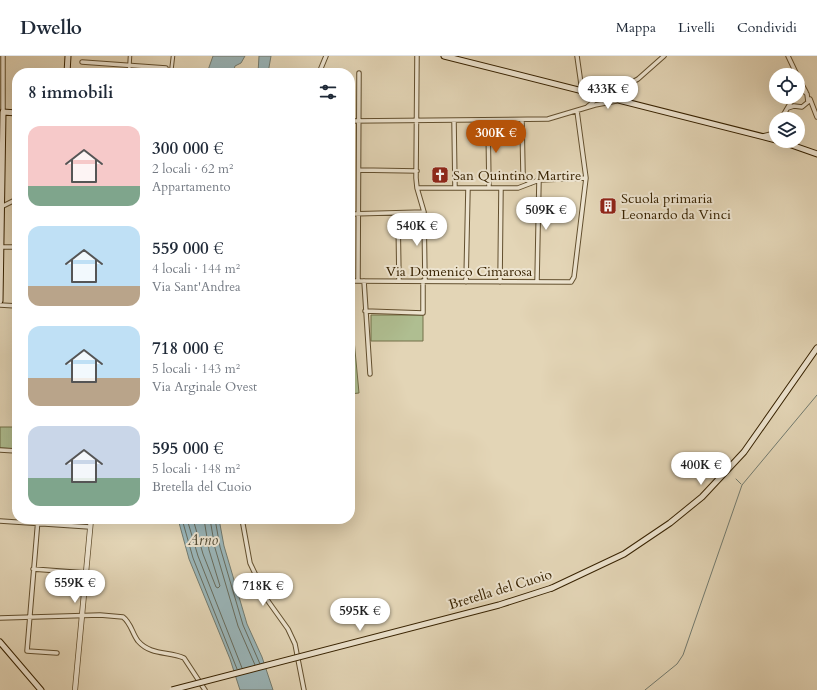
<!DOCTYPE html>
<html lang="it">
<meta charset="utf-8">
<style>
:root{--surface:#fff;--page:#f2f2f3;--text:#1f2937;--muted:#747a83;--line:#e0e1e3;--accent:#b45309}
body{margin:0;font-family:Cardo,serif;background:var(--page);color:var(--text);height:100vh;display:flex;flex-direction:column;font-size:15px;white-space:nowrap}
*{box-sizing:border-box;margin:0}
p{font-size:13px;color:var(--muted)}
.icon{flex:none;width:22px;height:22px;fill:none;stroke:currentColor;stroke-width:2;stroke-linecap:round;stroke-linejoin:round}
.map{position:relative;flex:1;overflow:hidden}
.side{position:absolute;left:12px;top:12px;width:343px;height:456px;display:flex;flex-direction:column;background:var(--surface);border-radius:16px;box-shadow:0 4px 16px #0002}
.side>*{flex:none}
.buttons{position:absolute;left:769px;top:12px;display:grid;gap:8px}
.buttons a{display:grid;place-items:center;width:36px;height:36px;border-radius:50%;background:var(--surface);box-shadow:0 4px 16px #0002;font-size:20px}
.price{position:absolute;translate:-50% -34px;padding:0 9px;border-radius:14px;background:#fff;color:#222;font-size:13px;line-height:26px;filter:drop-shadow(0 1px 2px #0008)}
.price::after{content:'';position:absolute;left:50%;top:24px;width:12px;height:9px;margin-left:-6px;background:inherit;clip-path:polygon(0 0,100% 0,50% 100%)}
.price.selected{background:var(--accent);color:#fff}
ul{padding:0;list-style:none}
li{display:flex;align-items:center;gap:12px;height:100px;padding:0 16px}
li span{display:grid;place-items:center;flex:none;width:112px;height:80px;border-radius:12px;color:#555}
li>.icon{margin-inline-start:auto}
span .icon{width:48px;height:48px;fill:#fffc;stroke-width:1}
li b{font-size:17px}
h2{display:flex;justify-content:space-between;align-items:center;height:48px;padding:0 16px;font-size:17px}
header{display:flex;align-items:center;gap:24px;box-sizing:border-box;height:56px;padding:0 20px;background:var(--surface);border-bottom:1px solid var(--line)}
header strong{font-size:19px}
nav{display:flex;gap:22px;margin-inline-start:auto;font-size:14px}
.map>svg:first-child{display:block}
.green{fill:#afbe91;stroke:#737048}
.water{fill:#9ab6ba;stroke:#727b70}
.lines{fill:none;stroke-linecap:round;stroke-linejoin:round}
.shore{stroke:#686c5d;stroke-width:1}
.stream{stroke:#727b70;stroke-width:1}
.pedestrian-casing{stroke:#624f2e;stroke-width:4.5}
.minor-casing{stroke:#624f2e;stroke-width:5.5}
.tertiary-casing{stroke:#624f2e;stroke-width:6}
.secondary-casing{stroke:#372200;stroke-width:7}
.pedestrian{stroke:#ede4d0;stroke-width:2.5}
.minor{stroke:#ede4d0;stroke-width:3.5}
.tertiary{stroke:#ede4d0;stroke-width:4.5}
.secondary{stroke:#ede4d0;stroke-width:5}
.secondary-bridge-casing{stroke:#372200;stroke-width:7;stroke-linecap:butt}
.secondary-bridge{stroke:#ede4d0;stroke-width:5}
.labels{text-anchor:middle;stroke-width:4;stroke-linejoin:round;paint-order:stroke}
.poi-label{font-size:14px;fill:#372200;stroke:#ede4d0;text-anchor:start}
.street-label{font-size:14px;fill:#372200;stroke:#ede4d0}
.water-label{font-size:15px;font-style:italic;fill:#554e38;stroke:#ede4d0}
</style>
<header>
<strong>Dwello</strong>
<nav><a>Mappa</a><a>Livelli</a><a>Condividi</a></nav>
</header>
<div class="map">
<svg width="817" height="634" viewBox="0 0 817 634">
<rect width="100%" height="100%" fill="#e3d5b6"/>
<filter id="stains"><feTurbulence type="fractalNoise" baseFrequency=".005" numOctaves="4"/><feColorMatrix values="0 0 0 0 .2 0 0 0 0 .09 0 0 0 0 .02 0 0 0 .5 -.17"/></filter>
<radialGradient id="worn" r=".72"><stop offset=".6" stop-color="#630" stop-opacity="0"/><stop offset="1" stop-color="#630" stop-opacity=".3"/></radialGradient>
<path class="green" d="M371 259H423V285H371Z
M353 273 359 337 350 338V274Z
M0 371H17V393L0 392Z"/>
<path class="water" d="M213 0H245L241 7 235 10 233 17H207Z
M259 0H271L268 17H258Z
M178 463H219L224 490 247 568 262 601 273 634H240L230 603 189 503Z"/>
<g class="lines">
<path class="shore" d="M182 463 193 502 237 613
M187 463 198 500 242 612
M193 463 203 498 216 531 218 532 220 530 209 494 204 463
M210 463 215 492 238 570 255 609
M215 463 220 491 243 569 260 608"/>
<path class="stream" d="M712 402 718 407
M736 423 741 428
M645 634 677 608 683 599 742 429 817 339"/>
<g class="pedestrian-casing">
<path id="pedestrian" d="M129 17 130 0
M171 17 173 0"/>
</g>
<g class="minor-casing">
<path id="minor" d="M3 0V56
M417 0 416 122 417 132 424 156 425 225
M577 0 582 35
M788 0 797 19
M82 6 166 12
M319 17 326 0
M798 21 806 36
M605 41 638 23 664 0
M810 43 817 61
M587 51 600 40
M788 52 794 50 802 51 808 46 807 38 804 35 798 36
M781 63 794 41
M350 65 548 63 595 49 616 45
M454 65 455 132
M488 65 489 132
M522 65 523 117 525 123 531 127
M763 80 771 78 776 74
M359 114 417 115
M417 132H518L539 124 586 122
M1 151 17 143
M398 157 399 225
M350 158 424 156
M0 191H17
M350 225 571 226 574 221 586 122 577 55
M358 225 359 17
M364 225 370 318
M466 226 468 132
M500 226 501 132
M537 226 539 124
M0 249 17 250
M365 255 423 257V225
M0 394 17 395
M38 463 27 595 57 597
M242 463 250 507 268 545 288 573 295 588 304 634
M0 465 90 471
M33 513 86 517
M0 562 100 559 123 561C131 567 132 577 138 585 151 600 169 595 184 602L205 634"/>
</g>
<g class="tertiary-casing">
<path id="tertiary" d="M75 634 91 463"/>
</g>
<g class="secondary-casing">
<path id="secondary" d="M444 0 776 84
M67 17 68 0
M780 85 817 98
M0 245 3 56 17 57
M552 532 624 498 670 467 702 441 744 396 817 292
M0 586 41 634"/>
</g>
<use href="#pedestrian" class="pedestrian"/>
<use href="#minor" class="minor"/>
<use href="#tertiary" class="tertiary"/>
<use href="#secondary" class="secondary"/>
<g class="secondary-bridge-casing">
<path id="secondary-bridge" d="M172 634 499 549 552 532"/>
</g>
<use href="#secondary-bridge" class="secondary-bridge"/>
</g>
<defs>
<g id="church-square" transform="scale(0.9)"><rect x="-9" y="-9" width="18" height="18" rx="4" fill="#8f2418" stroke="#ede4d0"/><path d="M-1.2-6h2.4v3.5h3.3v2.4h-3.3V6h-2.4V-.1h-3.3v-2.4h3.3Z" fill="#fff"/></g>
<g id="building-square" transform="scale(0.9)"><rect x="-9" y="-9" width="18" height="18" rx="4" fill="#8f2418" stroke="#ede4d0"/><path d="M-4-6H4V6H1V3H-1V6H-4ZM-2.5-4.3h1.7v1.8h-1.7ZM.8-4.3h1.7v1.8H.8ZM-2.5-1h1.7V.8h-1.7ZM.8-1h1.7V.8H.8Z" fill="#fff"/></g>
</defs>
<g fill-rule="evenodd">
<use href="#church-square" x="440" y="119"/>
<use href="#building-square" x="608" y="150"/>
</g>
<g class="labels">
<g class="poi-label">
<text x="453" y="124">San Quintino Martire</text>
<text x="621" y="147">Scuola primaria<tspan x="621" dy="16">Leonardo da Vinci</tspan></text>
</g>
<g class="street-label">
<text x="459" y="220">Via Domenico Cimarosa</text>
<text transform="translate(500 533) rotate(-17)" y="5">Bretella del Cuoio</text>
</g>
<g class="water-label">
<text x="203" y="489">Arno</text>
</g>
</g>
<rect width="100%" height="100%" filter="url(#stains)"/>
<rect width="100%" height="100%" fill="url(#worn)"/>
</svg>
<div class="buttons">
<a><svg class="icon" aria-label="locate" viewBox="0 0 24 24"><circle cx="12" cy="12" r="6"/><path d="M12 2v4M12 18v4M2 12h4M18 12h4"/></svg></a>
<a><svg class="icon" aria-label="layers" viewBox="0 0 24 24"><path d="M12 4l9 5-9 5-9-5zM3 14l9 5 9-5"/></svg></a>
</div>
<b class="price" style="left:608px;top:54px">433K €</b>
<b class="price selected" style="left:496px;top:98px">300K €</b>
<b class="price" style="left:546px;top:175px">509K €</b>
<b class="price" style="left:417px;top:191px">540K €</b>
<b class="price" style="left:701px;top:430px">400K €</b>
<b class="price" style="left:75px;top:548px">559K €</b>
<b class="price" style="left:263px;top:551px">718K €</b>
<b class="price" style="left:360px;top:576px">595K €</b>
<section class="side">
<h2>8 immobili<svg class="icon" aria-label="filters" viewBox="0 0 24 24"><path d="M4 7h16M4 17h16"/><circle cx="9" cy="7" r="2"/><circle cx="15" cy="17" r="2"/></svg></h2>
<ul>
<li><span style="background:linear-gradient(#f6c9c9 75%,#7fa58c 0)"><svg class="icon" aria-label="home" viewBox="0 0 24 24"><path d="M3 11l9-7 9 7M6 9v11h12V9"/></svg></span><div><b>300 000 €</b><p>2 locali · 62 m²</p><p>Appartamento</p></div></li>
<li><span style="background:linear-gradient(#bfe0f5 75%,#b9a48a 0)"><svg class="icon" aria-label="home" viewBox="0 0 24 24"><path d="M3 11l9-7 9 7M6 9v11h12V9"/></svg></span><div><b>559 000 €</b><p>4 locali · 144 m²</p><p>Via Sant'Andrea</p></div></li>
<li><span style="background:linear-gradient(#bfe0f5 65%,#b9a48a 0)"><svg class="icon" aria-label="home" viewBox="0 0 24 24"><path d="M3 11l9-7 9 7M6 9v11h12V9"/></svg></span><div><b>718 000 €</b><p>5 locali · 143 m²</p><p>Via Arginale Ovest</p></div></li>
<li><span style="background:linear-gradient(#c9d6e8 65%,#7fa58c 0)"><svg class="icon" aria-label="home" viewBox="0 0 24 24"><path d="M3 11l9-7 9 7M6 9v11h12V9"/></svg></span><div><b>595 000 €</b><p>5 locali · 148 m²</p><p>Bretella del Cuoio</p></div></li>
</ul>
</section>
</div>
